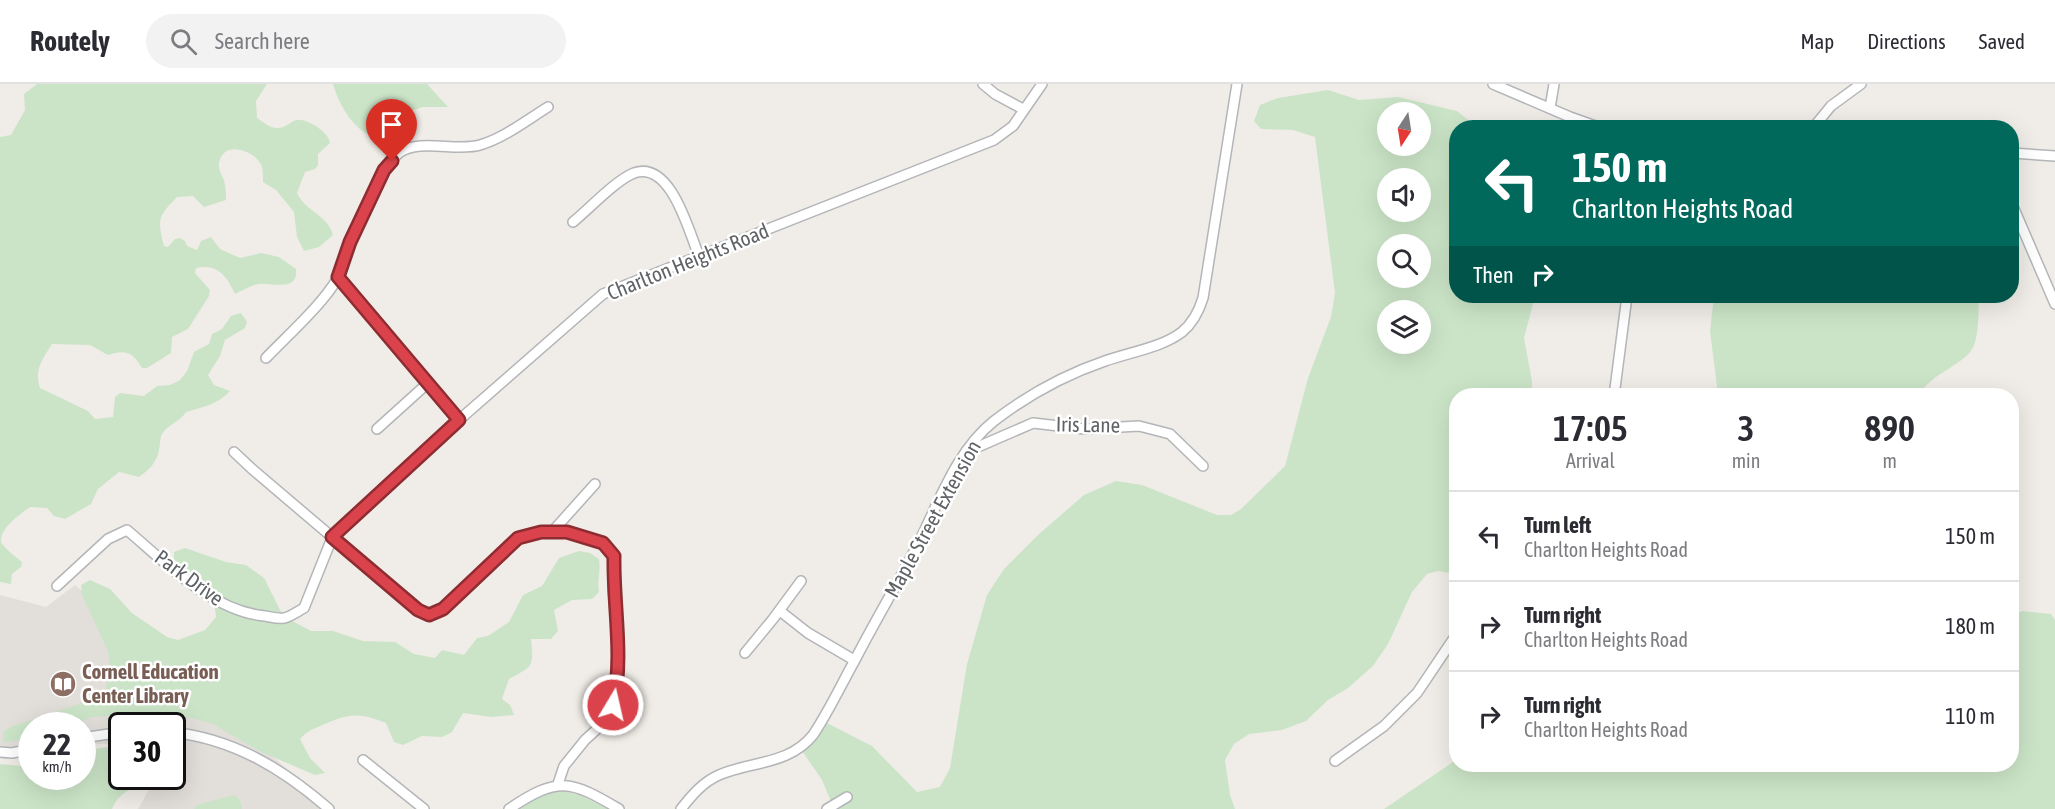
<!DOCTYPE html>
<html lang="en">
<head>
<meta charset="utf-8">
<style>
	:root { --surface:#fff; --page:#f2f2f3; --text:#2b2b33; --muted:#7c7c81; --line:#e1e1e2 }
	body { margin:0; font-family:"Asap Condensed",sans-serif; background:var(--page); color:var(--text); height:100vh; display:flex; flex-direction:column; font-size:22px; white-space:nowrap }
	* { box-sizing:border-box; margin:0 }
	p { font-size:20px; color:var(--muted) }
	.icon { flex:none; width:33px; height:33px; fill:none; stroke:currentColor; stroke-width:2; stroke-linecap:round; stroke-linejoin:round }
	.map { position:relative; flex:1; overflow:hidden }
	.drawer { position:absolute; left:1449px; top:304px; width:570px; height:384px; display:flex; flex-direction:column; background:var(--surface); border-radius:24px; box-shadow:0 6px 24px #0002 }
	.drawer>* { flex:none }
	.guide { position:absolute; left:1449px; top:36px; width:570px; height:183px; border-radius:24px; box-shadow:0 6px 24px #0002; background:#00695c; color:#fff; overflow:hidden }
	.needle { width:39px; rotate:192deg }
	.controls { position:absolute; left:1377px; top:18px; display:grid; gap:12px }
	.controls a { display:grid; place-items:center; width:54px; height:54px; border-radius:50%; background:var(--surface); box-shadow:0 6px 24px #0002; font-size:30px }
	.speed { position:absolute; left:18px; top:628px; display:flex; gap:12px; font-size:30px; font-weight:700; text-align:center }
	.speed>* { display:grid; place-content:center; width:78px; height:78px; border-radius:50%; background:var(--surface); box-shadow:0 6px 24px #0002; line-height:1 }
	.speed small { font-size:15px; font-weight:400 }
	.speed .limit { border:3px solid #111; border-radius:9px; background:#fff; color:#111 }
	.pin { position:absolute; display:grid; place-items:center; width:51px; height:51px; color:#fff; margin:-62px -26px; border-radius:50% 50% 50% 0; rotate:-45deg; box-shadow:0 0 6px #0007 }
	.pin .icon { rotate:45deg }
	.me { position:absolute; width:66px; margin:-33px; rotate:9deg; stroke-linejoin:round; filter:drop-shadow(0 0 4px #0008) }
	.turn { display:flex; align-items:center; gap:21px; height:126px; padding:0 24px; font-size:27px }
	.turn .icon { width:78px; height:78px; stroke-width:2.5 }
	.turn b { display:block; font-size:42px; line-height:51px }
	.then { display:flex; align-items:center; height:57px; padding:0 24px; background:#0003; gap:12px; font-size:22px }
	.eta { display:flex; justify-content:space-evenly; align-items:center; height:102px; text-align:center }
	.eta b { font-size:36px; font-weight:600; line-height:42px }
	ul { padding:0; list-style:none }
	li { display:flex; align-items:center; gap:18px; height:90px; padding:0 24px; border-top:2px solid var(--line) }
	li div { flex:1 }
	li b { display:block; font-size:22px }
	li em { font-style:normal }
	header { display:flex; align-items:center; gap:36px; box-sizing:border-box; height:84px; padding:0 30px; background:var(--surface); border-bottom:2px solid var(--line) }
	header strong { font-size:28px }
	nav { display:flex; gap:33px; margin-inline-start:auto; font-size:21px }
	.search { width:420px; height:54px; background:var(--page); display:flex; align-items:center; gap:15px; box-sizing:border-box; padding:0 21px; border-radius:33px; color:var(--muted); font-size:22px }
	.map>svg:first-child { display:block }
	.education { fill:#e2ded9 }
	.green { fill:#cbe4c7; fill-rule:evenodd }
	.lines { fill:none; stroke-linecap:round; stroke-linejoin:round }
	.minor-casing { stroke:#b3b5b8; stroke-width:12 }
	.minor { stroke:#fff; stroke-width:9 }
	.route-casing { stroke:#8e2c31; stroke-width:15 }
	.route { stroke:#da434c; stroke-width:10 }
	.labels { text-anchor:middle; stroke-width:5; stroke-linejoin:round; paint-order:stroke }
	.street-label { font-size:21px; fill:#5f6366; stroke:#fff }
	.education-label { font-size:21px; font-weight:bold; fill:#785e54; stroke:#fff; text-anchor:start }
</style>
</head>
<body>
<header>
<strong>Routely</strong>
<div class="search"><svg class="icon" aria-label="search" viewBox="0 0 24 24"><circle cx="10" cy="10" r="6"/><path d="M15 15l6 6"/></svg>Search here</div>
<nav><a>Map</a><a>Directions</a><a>Saved</a></nav>
</header>
<div class="map">
<svg width="2055" height="725" viewBox="0 0 2055 725">
	<rect width="100%" height="100%" fill="#f0ede8"/>
	<polygon class="education" points="75,501 333,725 138,725 156,693 172,693 172,642 122,642 121,659 83,661 82,642 32,642 31,670 6,675 0,674 0,511 46,523"/>
	<g class="green">
		<path d="M37,0H267L256,17L257,34C264,38 270,45 279,44C285,44 290,38 296,36C307,34 329,48 330,59L318,70V81L315,85L305,88L297,109C306,128 328,131 333,151L319,163L304,167L297,153L294,128L276,106L263,98C263,93 263,87 262,83C256,66 223,55 219,79C218,88 224,93 225,101C226,106 226,111 226,116L204,123L193,112L177,113C158,133 157,134 164,162L168,163L175,155L180,154L185,157L187,162L197,166L201,157L211,153L220,165L240,174L261,169L279,173L296,185C299,209 269,198 258,200C250,202 242,207 235,210C227,192 217,179 196,184L195,189L210,206L209,212L188,245L172,253L171,269L147,284H142C133,268 125,265 108,271L90,261L52,260C42,276 34,286 40,304L88,327L95,335L113,333L115,313L120,309L144,312L157,302L170,301L180,296L187,287L194,268L209,260L212,250L222,245L231,232L241,229L247,238L245,244L225,256L220,272L208,291L214,301L230,307C217,321 203,323 186,328C180,338 166,341 161,352C160,356 160,362 159,366C157,378 149,386 139,393L119,388L98,405L91,420L65,435L54,432L47,424L30,423C21,430 0,443 1,458C5,465 15,472 22,478L21,483L12,490L11,500L0,498V53L11,51L25,26L24,10Z"/>
		<path d="M333,0H427L448,23H423L413,26L392,19L387,21L378,34L377,44L368,50C351,42 338,18 333,0Z"/>
		<path d="M1328,6L1359,16L1398,13L1457,27L1477,43L1456,44V212H1535L1524,254L1532,297V312H1456V490L1438,487L1427,490L1412,508L1388,560L1373,582L1348,604L1328,616L1306,637L1282,646L1249,650L1234,660L1225,676L1230,711L1235,725H834L822,696L800,664L823,637L872,662L917,708L940,703L950,684L967,580L987,511L1004,485L1039,450L1084,411L1116,397L1142,401L1217,431H1231L1241,425L1285,382L1308,294L1331,233L1335,209L1315,53L1293,46L1261,45L1254,37L1260,21L1278,14ZM1388,28H1420V62H1388ZM1388,94H1420V128H1388ZM1388,160H1420V194H1388ZM1388,226H1420V260H1388Z"/>
		<path d="M1714,212H1978L1979,217C1978,230 1979,248 1974,261C1967,281 1929,289 1919,312H1715L1717,302L1710,247Z"/>
		<path d="M185,464L226,478L246,481L264,494L283,532L311,547H333L363,557L395,558L414,570L435,574L442,566L464,571L477,554L488,552L509,538L523,511L542,502L559,474L579,467L590,469L599,475C601,487 597,496 599,508L592,515L572,516L554,526L558,547L551,555H531C534,583 533,582 509,595L502,615L510,621L514,631L492,633L463,629L452,648L442,653L422,652L403,661L394,658L386,639C360,629 350,629 325,640C315,644 307,647 300,655L310,674L325,689L315,691L259,667L213,640L192,634L141,630L91,633L71,642H32L31,655L3,658L4,647L13,642L76,621L105,607L110,587L108,567L82,511L81,501L90,496L110,505L132,529L167,553L178,556L205,546L216,533L213,509L174,479V468Z"/>
		<polygon points="2022,527 2051,530 2055,536 2055,725 1384,725 1456,676 1456,681 2012,681 2012,532"/>
		<path d="M108,663L121,665L122,693H149L147,699C131,705 119,708 112,725H0V680L23,682L31,676L32,693H82L83,667Z"/>
		<polygon points="560,706 582,712 608,725 518,725 545,709"/>
		<polygon points="234,711 240,716 242,725 194,725 197,721"/>
	</g>
	<g class="lines">
		<defs>
			<g id="minor">
				<polyline points="983,0 995,10 1023,25"/>
				<polyline points="1493,0 1570,33 1601,44"/>
				<polyline points="1550,24 1554,0"/>
				<polyline points="1813,44 1831,22 1861,0"/>
				<polyline points="2012,69 2055,72"/>
				<polyline points="2012,120 2055,220"/>
				<path d="M573,138C589,125 616,96 634,89C671,76 689,148 699,172"/>
				<polyline points="338,193 459,336"/>
				<path d="M266,274C287,252 323,220 337,195C340,189 341,181 344,174C352,152 383,81 399,69C419,54 457,68 480,61C504,54 527,36 548,23"/>
				<polyline points="1614,312 1627,212"/>
				<polyline points="377,345 428,299"/>
				<polyline points="234,368 252,385 418,526 429,531 443,525 518,454 541,448 567,448 603,459 614,472 613,502 619,576 616,608 610,633 585,656 564,682 558,700"/>
				<polyline points="966,368 1033,339 1085,345 1139,342 1170,350 1203,382"/>
				<polyline points="552,448 595,400"/>
				<path d="M57,502L108,455L127,446C166,479 212,527 265,532C271,533 278,535 284,534C290,533 298,527 304,524L332,454L459,336L603,210L994,56L1013,42L1042,0"/>
				<polyline points="780,527 808,549 854,576"/>
				<polyline points="745,569 773,535 801,497"/>
				<path d="M172,648C234,655 283,685 329,725"/>
				<polyline points="82,654 122,648"/>
				<polyline points="0,668 12,669 32,665"/>
				<polyline points="363,676 424,725"/>
				<polyline points="1335,677 1384,642 1417,609 1456,551"/>
				<path d="M509,725C558,692 570,696 619,725"/>
				<path d="M681,725C692,711 703,698 719,691C751,677 789,681 813,651C829,627 841,601 855,576C875,537 898,499 918,460C939,418 957,366 994,337C1029,310 1064,291 1105,277C1130,268 1161,264 1182,248C1193,239 1199,227 1203,214L1237,0"/>
				<polyline points="827,725 847,713"/>
			</g>
		</defs>
		<use href="#minor" class="minor-casing"/>
		<use href="#minor" class="minor"/>
	</g>
	<g class="lines">
		<defs>
			<path id="route" d="M392,77L384,86L350,158L338,193L459,336L332,453L418,526L429,531L443,525L518,454L541,448H567L603,459L614,472C613,522 624,572 613,621"/>
		</defs>
		<use href="#route" class="route-casing"/>
		<use href="#route" class="route"/>
	</g>
	<defs>
		<symbol id="library-disc" viewBox="-11 -11 22 22"><circle r="9.5" fill="#8d6e63" stroke="#fff"/><path d="M-6-4Q-3-5.5-.7-3.5V5Q-3 3-6 4ZM6-4Q3-5.5 .7-3.5V5Q3 3 6 4Z" fill="#fff"/></symbol>
	</defs>
	<g fill-rule="evenodd">
		<use href="#library-disc" x="48" y="585" width="30" height="30"/>
	</g>
	<g class="labels">
		<g class="street-label">
			<text transform="translate(688 178) rotate(-22)" y="7">Charlton Heights Road</text>
			<text transform="translate(1088 341) rotate(1)" y="7">Iris Lane</text>
			<text transform="translate(933 435) rotate(-61)" y="7">Maple Street Extension</text>
			<text transform="translate(189 494) rotate(36)" y="7">Park Drive</text>
		</g>
		<g class="education-label">
			<text x="82" y="595">Cornell Education<tspan x="82" dy="24">Center Library</tspan></text>
		</g>
	</g>
</svg>
<div class="controls">
<a><svg class="needle" viewBox="-14 -14 28 28"><path d="M0-13l5 13h-10z" fill="#e53935"/><path d="M0 13l5-13h-10z" fill="#7c7c81"/></svg></a>
<a><svg class="icon" aria-label="sound" viewBox="0 0 24 24"><path d="M4 9h4l5-4v14l-5-4H4zM17 9q2 3 0 6"/></svg></a>
<a><svg class="icon" aria-label="search" viewBox="0 0 24 24"><circle cx="10" cy="10" r="6"/><path d="M15 15l6 6"/></svg></a>
<a><svg class="icon" aria-label="layers" viewBox="0 0 24 24"><path d="M12 4l9 5-9 5-9-5zM3 14l9 5 9-5"/></svg></a>
</div>
<div class="speed"><div>22<small>km/h</small></div><div class="limit">30</div></div>
<div class="pin" style="left:392px;top:77px;background:#d93025"><svg class="icon" aria-label="arrive" viewBox="0 0 24 24"><path d="M6 21V4h12l-3 4 3 4H6"/></svg></div>
<svg class="me" style="left:613px;top:621px" viewBox="-20 -20 40 40"><circle r="17" fill="#da434c" stroke="#fff" stroke-width="3"/><path d="M0-11L8 9 0 5-8 9z" fill="#fff"/></svg>
<div class="guide">
<div class="turn"><svg class="icon" aria-label="left" viewBox="0 0 24 24"><path d="M17 20v-9H6M10 6l-5 5 5 5"/></svg><div><b>150 m</b>Charlton Heights Road</div></div>
<div class="then">Then<svg class="icon" aria-label="right" viewBox="0 0 24 24"><path d="M7 20v-9h11M14 6l5 5-5 5"/></svg></div>
</div>
<section class="drawer">
<div class="eta">
<div><b>17:05</b><p>Arrival</p></div>
<div><b>3</b><p>min</p></div>
<div><b>890</b><p>m</p></div>
</div>
<ul>
<li><svg class="icon" aria-label="left" viewBox="0 0 24 24"><path d="M17 20v-9H6M10 6l-5 5 5 5"/></svg><div><b>Turn left</b><p>Charlton Heights Road</p></div><em>150 m</em></li>
<li><svg class="icon" aria-label="right" viewBox="0 0 24 24"><path d="M7 20v-9h11M14 6l5 5-5 5"/></svg><div><b>Turn right</b><p>Charlton Heights Road</p></div><em>180 m</em></li>
<li><svg class="icon" aria-label="right" viewBox="0 0 24 24"><path d="M7 20v-9h11M14 6l5 5-5 5"/></svg><div><b>Turn right</b><p>Charlton Heights Road</p></div><em>110 m</em></li>
</ul>
</section>
</div>
</body>
</html>
